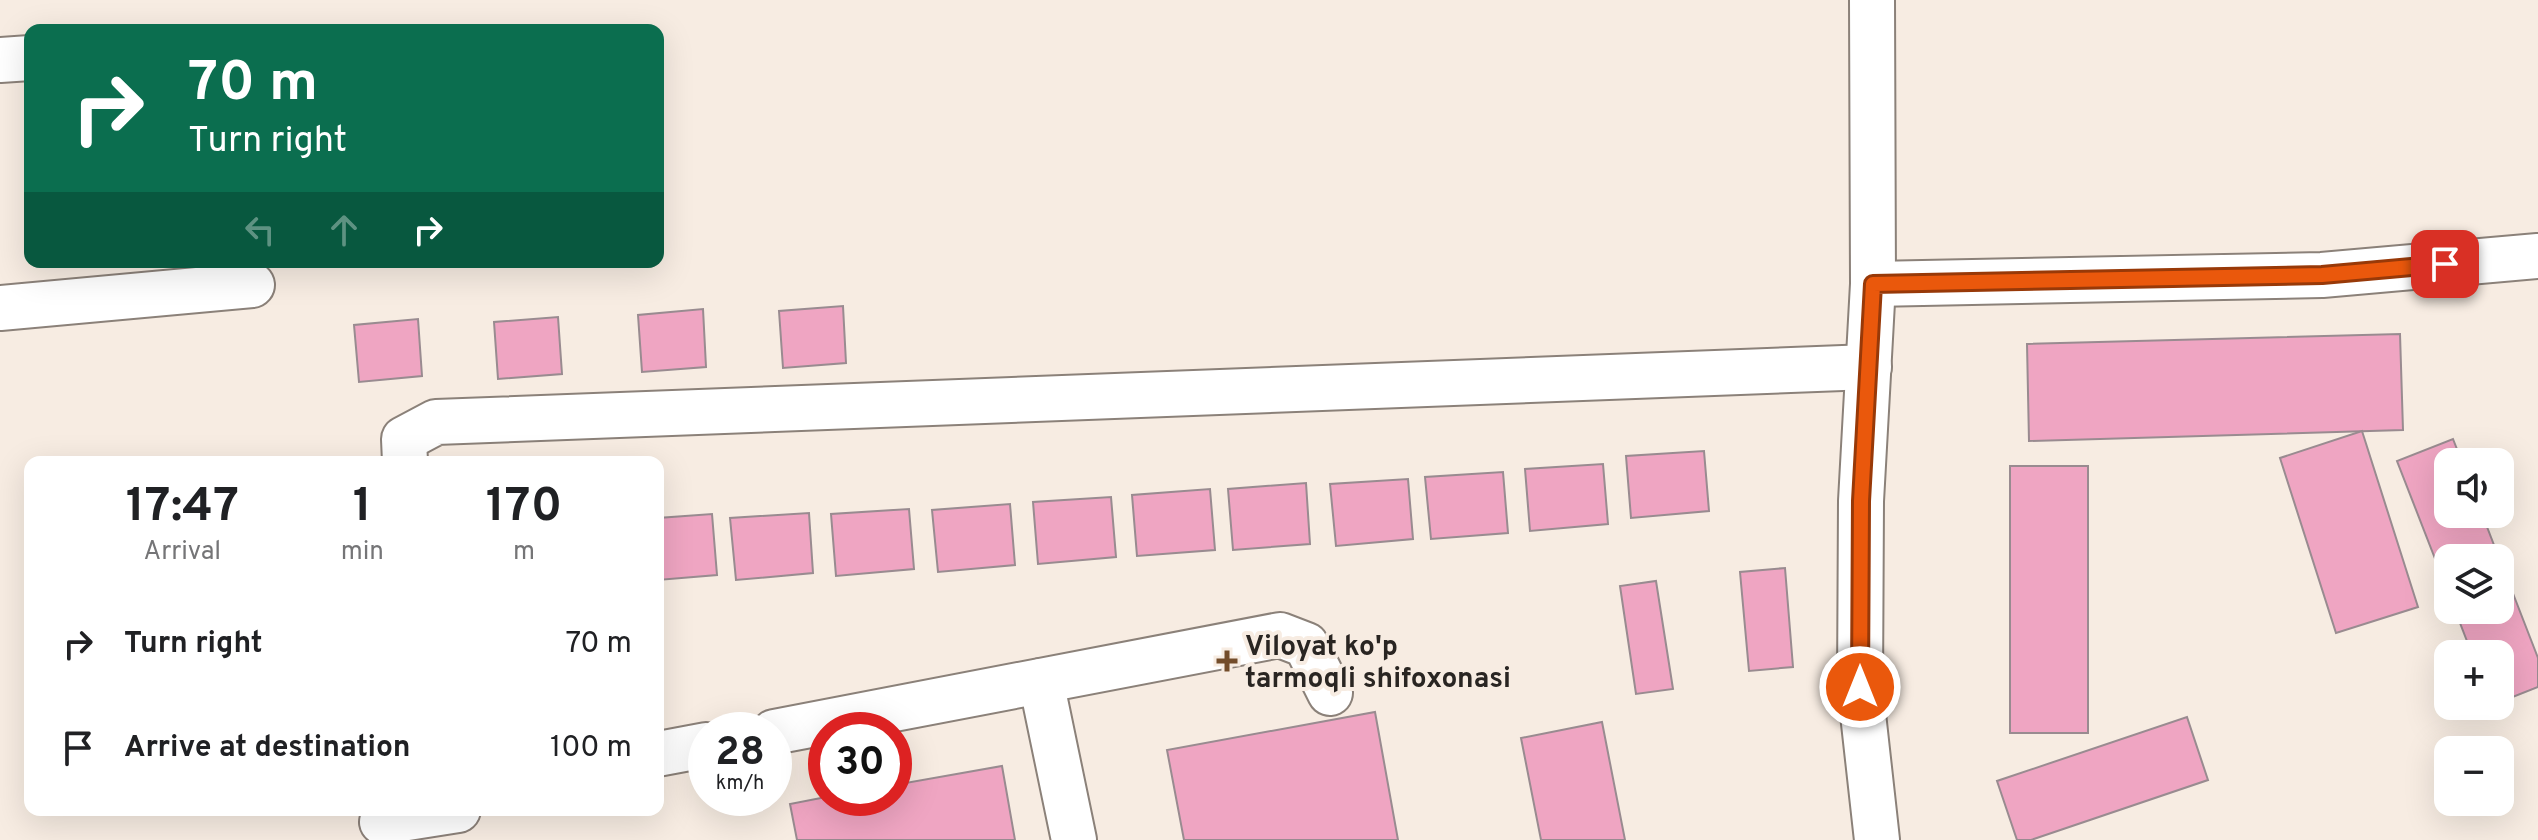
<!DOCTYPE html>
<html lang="en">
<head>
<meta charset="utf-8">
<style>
	:root { --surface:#fff; --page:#f6f6f6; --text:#202124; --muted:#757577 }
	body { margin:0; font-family:Overpass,sans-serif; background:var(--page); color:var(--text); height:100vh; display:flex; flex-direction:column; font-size:30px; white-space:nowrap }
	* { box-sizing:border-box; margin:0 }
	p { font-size:26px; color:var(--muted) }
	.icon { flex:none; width:44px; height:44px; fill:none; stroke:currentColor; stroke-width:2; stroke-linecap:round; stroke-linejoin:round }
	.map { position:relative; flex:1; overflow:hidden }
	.sheet { position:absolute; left:24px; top:456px; width:640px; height:360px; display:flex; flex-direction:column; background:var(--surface); border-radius:16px; box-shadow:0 8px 32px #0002 }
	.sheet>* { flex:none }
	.hud { position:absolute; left:24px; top:24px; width:640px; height:244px; border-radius:16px; box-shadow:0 8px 32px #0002; background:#0b6e4f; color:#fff; overflow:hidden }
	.buttons { position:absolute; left:2434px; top:448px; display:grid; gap:16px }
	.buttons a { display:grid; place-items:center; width:80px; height:80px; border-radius:16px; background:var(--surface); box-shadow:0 8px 32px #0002; font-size:40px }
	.speed { position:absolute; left:688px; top:712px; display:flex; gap:16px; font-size:40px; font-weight:700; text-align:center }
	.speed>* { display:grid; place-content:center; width:104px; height:104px; border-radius:50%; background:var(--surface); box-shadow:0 8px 32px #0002; line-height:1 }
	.speed small { font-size:20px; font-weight:400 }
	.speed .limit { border:12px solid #d22; background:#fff; color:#111 }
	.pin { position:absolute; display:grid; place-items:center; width:68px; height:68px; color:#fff; margin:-34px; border-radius:16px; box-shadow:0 4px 12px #0006 }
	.me { position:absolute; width:88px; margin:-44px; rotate:0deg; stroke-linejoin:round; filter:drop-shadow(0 0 6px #0008) }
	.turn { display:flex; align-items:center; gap:28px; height:168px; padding:0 32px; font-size:36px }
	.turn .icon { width:104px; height:104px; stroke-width:2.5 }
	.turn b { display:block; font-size:56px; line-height:68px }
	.lanes { display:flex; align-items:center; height:76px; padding:0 32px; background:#0003; justify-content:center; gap:40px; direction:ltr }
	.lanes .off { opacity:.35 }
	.eta { display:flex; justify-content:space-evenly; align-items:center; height:136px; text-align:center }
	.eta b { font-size:48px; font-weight:700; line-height:56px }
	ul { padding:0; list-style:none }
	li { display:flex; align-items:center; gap:24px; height:104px; padding:0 32px }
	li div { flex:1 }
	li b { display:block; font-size:30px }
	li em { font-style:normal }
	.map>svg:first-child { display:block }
	.building { fill:#efa5c2; stroke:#998b90; stroke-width:2 }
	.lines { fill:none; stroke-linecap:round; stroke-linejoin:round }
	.minor-casing { stroke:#8b8179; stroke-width:48 }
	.minor { stroke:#fff; stroke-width:44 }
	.route-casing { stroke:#983908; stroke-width:20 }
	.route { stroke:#ea580c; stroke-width:14 }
	.poi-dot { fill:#734c2a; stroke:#f7ece2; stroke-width:3 }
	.labels { text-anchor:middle; stroke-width:8; stroke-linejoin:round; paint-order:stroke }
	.poi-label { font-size:28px; font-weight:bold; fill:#292522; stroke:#f7ece2; text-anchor:start }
</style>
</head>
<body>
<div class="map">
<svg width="2538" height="840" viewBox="0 0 2538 840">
	<rect width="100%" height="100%" fill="#f7ece2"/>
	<g class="building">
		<polygon points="843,306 846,363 783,368 779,311"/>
		<polygon points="703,309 706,367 642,372 638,315"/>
		<polygon points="558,317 562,374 498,379 494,322"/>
		<polygon points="418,319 422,376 359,382 354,325"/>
		<polygon points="2400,334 2403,430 2029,441 2027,344"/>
		<polygon points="2362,431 2418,607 2336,633 2280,458"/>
		<polygon points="2453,439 2462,462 2448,462 2448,514 2482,514 2499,558 2448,558 2448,592 2397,461"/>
		<polygon points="1704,451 1709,511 1631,518 1626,456"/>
		<polygon points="1603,464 1608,524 1530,531 1525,469"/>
		<rect x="2010" y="466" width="78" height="267"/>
		<polygon points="1503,472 1508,533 1431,539 1425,477"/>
		<polygon points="1408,479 1413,539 1336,546 1330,484"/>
		<polygon points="1306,483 1310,544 1233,550 1228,489"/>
		<polygon points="1210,489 1215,550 1137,556 1132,495"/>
		<polygon points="1111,497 1116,557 1038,564 1033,502"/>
		<polygon points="1010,504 1015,565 938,572 932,510"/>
		<polygon points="909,509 914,569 836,576 831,514"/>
		<polygon points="809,513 813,573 736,580 730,518"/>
		<polygon points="712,514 717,575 658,580 658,518"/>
		<polygon points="2500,560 2538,658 2538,687 2500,702 2500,654 2472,654 2455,610 2500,610"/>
		<polygon points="1785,568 1793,667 1749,671 1740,572"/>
		<polygon points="1656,581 1673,689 1636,694 1620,586"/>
		<polygon points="1375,712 1398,840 1184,840 1167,750"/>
		<polygon points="2187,717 2208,780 2031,840 2017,840 1997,781"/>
		<polygon points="1602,722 1625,840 1541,840 1521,738"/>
		<polygon points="1002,766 1015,840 797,840 790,804 826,797 894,798 894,785"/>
	</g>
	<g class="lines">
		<defs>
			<g id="minor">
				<polyline points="1872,0 1873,284 1861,501 1860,687 1877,840"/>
				<polyline points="0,60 30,58"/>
				<polyline points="1873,284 2322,275 2538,256"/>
				<polyline points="0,308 252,285"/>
				<polyline points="405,462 404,439 436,422 1869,367"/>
				<polyline points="1041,681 1074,840"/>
				<polyline points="774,732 1280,635 1306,645 1330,693"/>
				<polyline points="658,754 706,745"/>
				<polyline points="382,822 458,810"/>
			</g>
		</defs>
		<use href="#minor" class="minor-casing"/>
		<use href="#minor" class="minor"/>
	</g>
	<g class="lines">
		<defs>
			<polyline id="route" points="1860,687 1861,501 1873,284 2322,275 2445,264"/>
		</defs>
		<use href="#route" class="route-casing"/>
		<use href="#route" class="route"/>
	</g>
	<path class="poi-dot" d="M1223 649h8v8h8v8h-8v8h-8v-8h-8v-8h8z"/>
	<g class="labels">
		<g class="poi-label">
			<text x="1245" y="655">Viloyat ko'p<tspan x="1245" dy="32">tarmoqli shifoxonasi</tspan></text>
		</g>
	</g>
</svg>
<div class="buttons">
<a><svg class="icon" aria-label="sound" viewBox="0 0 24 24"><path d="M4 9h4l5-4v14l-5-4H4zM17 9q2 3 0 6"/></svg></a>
<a><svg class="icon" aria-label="layers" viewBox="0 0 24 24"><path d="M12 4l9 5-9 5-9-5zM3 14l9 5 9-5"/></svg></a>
<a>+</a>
<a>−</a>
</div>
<div class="speed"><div>28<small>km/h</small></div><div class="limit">30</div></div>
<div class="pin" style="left:2445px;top:264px;background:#d93025"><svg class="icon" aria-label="arrive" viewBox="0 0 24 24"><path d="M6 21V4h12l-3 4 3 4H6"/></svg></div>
<svg class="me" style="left:1860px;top:687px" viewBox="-20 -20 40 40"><circle r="17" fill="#ea580c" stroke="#fff" stroke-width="3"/><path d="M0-11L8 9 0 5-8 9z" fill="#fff"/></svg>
<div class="hud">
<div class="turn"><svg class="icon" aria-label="right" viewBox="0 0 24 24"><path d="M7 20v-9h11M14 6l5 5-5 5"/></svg><div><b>70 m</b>Turn right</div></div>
<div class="lanes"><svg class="icon off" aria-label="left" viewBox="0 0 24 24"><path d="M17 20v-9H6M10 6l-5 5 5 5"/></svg><svg class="icon off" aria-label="ahead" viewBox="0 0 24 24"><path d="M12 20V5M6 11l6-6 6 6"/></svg><svg class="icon" aria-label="right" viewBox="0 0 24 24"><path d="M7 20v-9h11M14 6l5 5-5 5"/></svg></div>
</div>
<section class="sheet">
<div class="eta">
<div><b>17:47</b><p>Arrival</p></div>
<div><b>1</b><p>min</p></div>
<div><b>170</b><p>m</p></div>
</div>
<ul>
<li><svg class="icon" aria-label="right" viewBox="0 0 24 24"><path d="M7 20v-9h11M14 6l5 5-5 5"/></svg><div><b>Turn right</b></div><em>70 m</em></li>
<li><svg class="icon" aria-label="arrive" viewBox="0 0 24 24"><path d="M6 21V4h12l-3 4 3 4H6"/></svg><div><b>Arrive at destination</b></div><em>100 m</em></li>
</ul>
</section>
</div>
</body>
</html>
